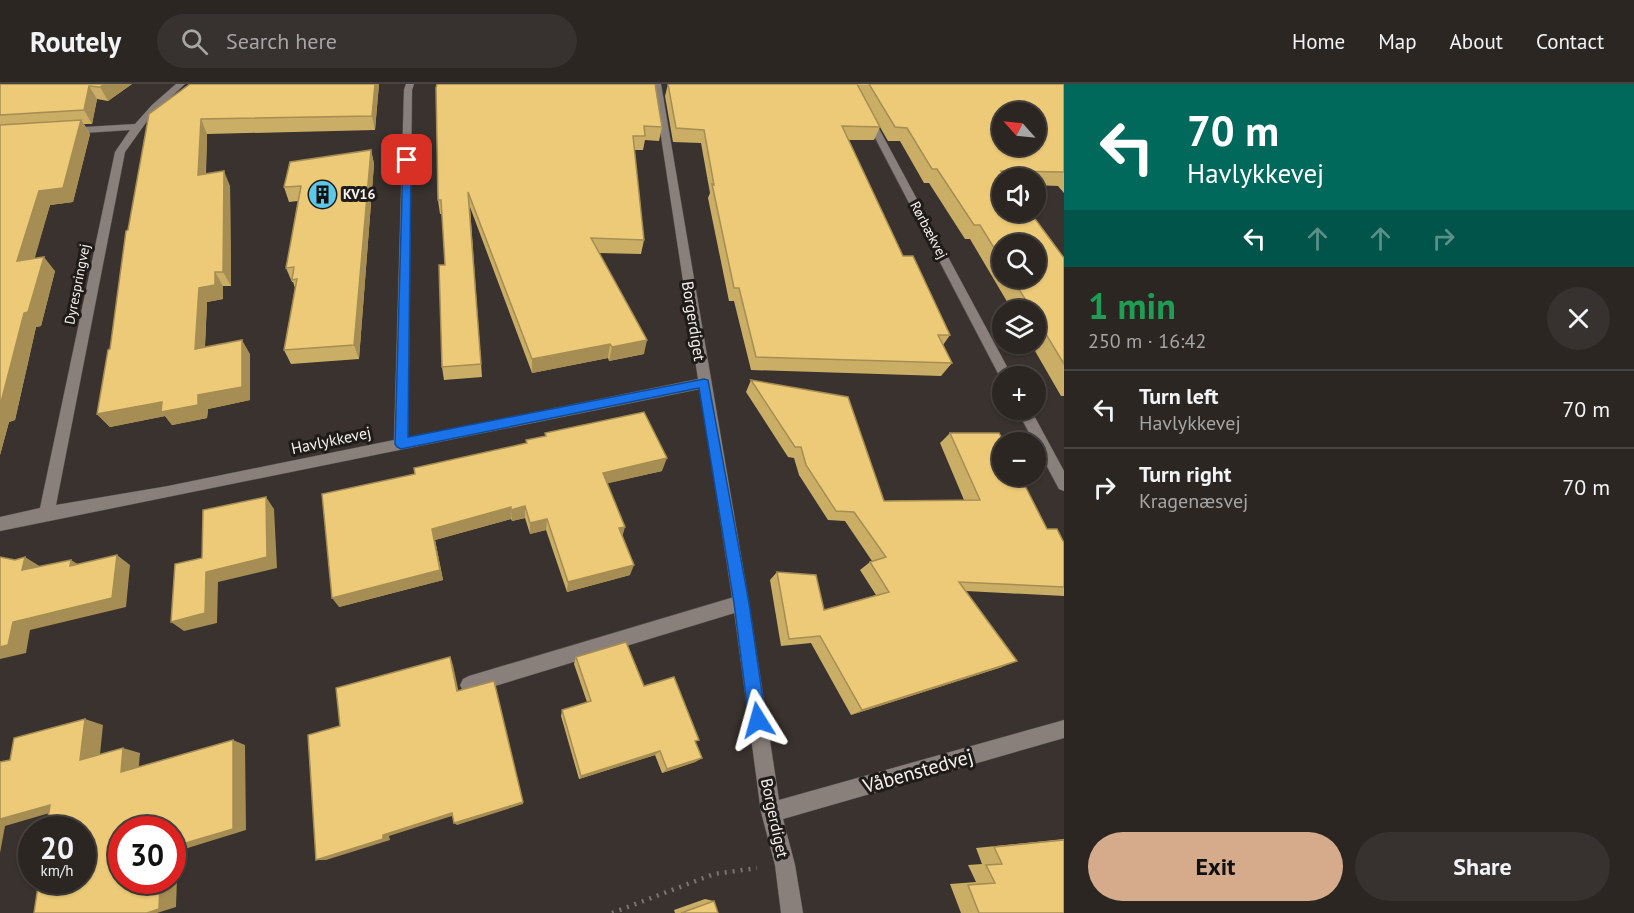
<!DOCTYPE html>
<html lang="en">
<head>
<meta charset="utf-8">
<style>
	:root { --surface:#2b2622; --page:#37322f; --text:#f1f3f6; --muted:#a6a5a5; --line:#474340; --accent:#d6ab8b }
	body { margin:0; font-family:"PT Sans",sans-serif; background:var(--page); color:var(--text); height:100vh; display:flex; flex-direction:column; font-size:22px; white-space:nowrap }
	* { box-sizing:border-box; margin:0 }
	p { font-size:20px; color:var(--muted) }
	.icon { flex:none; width:33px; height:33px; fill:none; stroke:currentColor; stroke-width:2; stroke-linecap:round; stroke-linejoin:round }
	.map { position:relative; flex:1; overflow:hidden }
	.side { display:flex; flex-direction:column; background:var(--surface); width:570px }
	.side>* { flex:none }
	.top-card { background:#00695c; color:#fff; overflow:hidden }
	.needle { width:39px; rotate:297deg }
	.controls { position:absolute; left:992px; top:18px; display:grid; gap:12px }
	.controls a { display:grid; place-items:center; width:54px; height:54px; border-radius:50%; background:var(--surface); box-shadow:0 2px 4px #0004,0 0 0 2px var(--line); font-size:30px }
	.speed { position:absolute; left:18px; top:732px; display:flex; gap:12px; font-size:30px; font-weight:700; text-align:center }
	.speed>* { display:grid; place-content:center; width:78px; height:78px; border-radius:50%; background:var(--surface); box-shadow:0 2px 4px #0004,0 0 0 2px var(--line); line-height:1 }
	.speed small { font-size:15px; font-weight:400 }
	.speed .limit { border:9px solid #d22; background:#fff; color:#111 }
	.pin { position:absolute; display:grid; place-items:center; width:51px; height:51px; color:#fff; margin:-26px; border-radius:12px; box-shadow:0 3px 9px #0006 }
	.me { position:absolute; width:66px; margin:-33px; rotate:352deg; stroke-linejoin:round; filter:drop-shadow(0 0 4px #0008) }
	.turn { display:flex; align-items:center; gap:21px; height:126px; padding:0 24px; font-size:27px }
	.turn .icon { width:78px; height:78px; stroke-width:2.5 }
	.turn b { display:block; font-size:42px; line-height:51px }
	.lanes { display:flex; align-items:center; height:57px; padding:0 24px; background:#0003; justify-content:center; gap:30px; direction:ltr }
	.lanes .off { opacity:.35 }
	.round { display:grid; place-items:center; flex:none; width:63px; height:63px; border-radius:32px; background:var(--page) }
	.summary { display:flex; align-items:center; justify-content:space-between; height:102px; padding:0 24px }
	h1 { font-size:36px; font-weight:700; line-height:45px; color:#1e9e55 }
	.action { display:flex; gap:12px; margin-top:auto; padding:12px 24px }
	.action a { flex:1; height:69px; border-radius:36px; background:var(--accent); color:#111; font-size:24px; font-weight:700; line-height:69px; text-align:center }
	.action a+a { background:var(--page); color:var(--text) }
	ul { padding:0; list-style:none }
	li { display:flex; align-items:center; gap:18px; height:78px; padding:0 24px; border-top:2px solid var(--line) }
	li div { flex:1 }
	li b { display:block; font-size:22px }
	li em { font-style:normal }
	header { display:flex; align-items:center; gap:36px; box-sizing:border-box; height:84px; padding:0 30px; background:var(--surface); border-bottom:2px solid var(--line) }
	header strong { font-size:28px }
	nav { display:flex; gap:33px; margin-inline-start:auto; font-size:21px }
	.search { width:420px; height:54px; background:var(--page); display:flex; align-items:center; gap:15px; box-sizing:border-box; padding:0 21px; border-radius:33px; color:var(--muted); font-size:22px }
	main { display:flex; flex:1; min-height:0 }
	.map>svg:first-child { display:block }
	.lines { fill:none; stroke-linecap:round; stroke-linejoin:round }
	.lane-casing { stroke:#544e4a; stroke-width:1 }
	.street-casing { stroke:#544e4a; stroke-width:1 }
	.path { stroke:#7a7470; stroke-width:4.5; stroke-dasharray:2 6; stroke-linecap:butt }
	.lane { fill:#89807b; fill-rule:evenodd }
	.street { fill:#89807b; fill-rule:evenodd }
	.wall { fill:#cbae66; fill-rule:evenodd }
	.shaded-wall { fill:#a58d53 }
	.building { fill:#ecca77; stroke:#a58d53; stroke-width:1.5; fill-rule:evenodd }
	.route { fill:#1a73e8; stroke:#114b97; stroke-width:1.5 }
	.labels { text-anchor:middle; stroke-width:6; stroke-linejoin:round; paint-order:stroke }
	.far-poi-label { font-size:14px; font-weight:bold; fill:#f6f1ee; stroke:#1e1b19; text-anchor:start }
	.far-street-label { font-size:14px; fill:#f6f1ee; stroke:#1e1b19 }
	.street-label { font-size:16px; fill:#f6f1ee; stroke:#1e1b19 }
	.near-street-label { font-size:20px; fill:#f6f1ee; stroke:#1e1b19 }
</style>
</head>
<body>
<header>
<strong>Routely</strong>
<div class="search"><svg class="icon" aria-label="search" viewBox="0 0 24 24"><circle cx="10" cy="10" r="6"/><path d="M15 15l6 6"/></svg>Search here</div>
<nav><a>Home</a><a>Map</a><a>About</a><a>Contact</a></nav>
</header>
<main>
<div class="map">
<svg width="1064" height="829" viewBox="0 0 1064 829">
	<rect width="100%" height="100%" fill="#39322e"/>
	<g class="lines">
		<defs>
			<polygon id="lane" points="741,511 747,513 749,519 747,525 741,527 469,610 463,607 460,601 463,595 469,592"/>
			<g id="street">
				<polygon points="176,0 185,0 150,33 125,68 56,421 168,402 394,356 404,6 406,0 414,0 412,6 408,354 698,295 653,0 661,0 749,519 779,716 1064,636 1064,654 783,735 795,781 803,829 781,829 775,781 761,728 733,519 700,305 0,447 0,433 40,424 115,68 130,46 68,50 63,47 68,44 135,40 152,21"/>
				<polygon points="847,0 855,0 1012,292 1002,292 1001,295"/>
				<polygon points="1017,326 1031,326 1064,387 1064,407 1059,405"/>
			</g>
		</defs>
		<use href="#lane" class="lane-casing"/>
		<use href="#street" class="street-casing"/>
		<polyline class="path" points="612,829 714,790 757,784"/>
		<use href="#lane" class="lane"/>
		<use href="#street" class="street"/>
	</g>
	<g class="wall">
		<polygon points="0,0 132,0 108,17 97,15 92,40 84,40 90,50 73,118 50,121 34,174 55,187 41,242 36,243 15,336 9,338 0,371"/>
		<polygon points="379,0 375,46 207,50 206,90 230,102 231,202 223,202 223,215 207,218 205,263 250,270 250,316 208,325 207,334 172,341 165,332 110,343 97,330 110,265 149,30"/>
		<path d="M668,0H1064V109L1058,102L1035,101V94H1002L1064,174V312H1061L1031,260H1035V226H1012L970,155H965L929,99H924L900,57H888L880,43L874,56H848L903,172L950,251L943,261L952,279L941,292L751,286L734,217H729L708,114L710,109L701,59L673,58L665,12ZM1002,160L1035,194H1002Z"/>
		<polygon points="436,4 662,43 659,57 645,56 643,66 634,66 644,156 641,170 599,169 644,270 609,277 608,274 532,289 470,123 482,293 444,296 442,283 445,181 442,130 440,130 438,116"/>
		<polygon points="371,66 374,80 359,275 291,280 284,266 295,204 293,198 292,198 286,184 298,117 289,118 284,103"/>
		<polygon points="751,296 884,417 964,416 940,359 950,349 1047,445 1064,459 1064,512 966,507 1002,583 851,631 811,559 781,562 770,496 777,488 824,526 876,511 860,486 870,478 872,477 845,437 828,436 799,391 794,374 788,373 746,308"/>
		<polygon points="545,349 662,387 607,399 623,453 630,491 567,508 546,446 530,450 525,434 512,437 511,435 435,456 443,496 339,523 415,390 526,359 526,356 545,352"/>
		<polygon points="576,573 644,602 695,658 702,674 695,678 662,689 655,671 579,695 561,632 562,626 587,618 574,580"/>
		<polygon points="1064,755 1064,829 961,829 950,800 976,798 968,781 982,780 976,764"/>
		<polygon points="705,815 714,817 718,829 675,829 674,826"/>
	</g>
	<g class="shaded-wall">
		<polygon points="105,0 132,0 108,17 100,3"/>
		<polygon points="375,0 379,0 375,46 372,32"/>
		<polygon points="89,2 97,15 92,40 84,26"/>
		<polygon points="201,35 207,50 205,106 198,91"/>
		<polygon points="81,36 90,50 73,118 50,121 30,191 17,177 39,107"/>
		<polygon points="371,66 374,80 359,275 354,261"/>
		<polygon points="224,87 230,102 231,202 223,188"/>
		<polygon points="44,173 55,187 41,242 36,243 15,336 9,338 0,371 0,322 24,229"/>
		<polygon points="215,188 223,202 223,215 207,218 204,279 195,265 199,204"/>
		<polygon points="242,256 250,270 250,316 208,325 207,334 172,341 165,332 110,343 97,330 198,311"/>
		<polygon points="647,256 644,270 609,277 612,263"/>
		<polygon points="610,260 608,274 532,289 532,275"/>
		<polygon points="667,374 662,387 601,401 603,389"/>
		<polygon points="266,413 274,425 277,484 218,498 217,539 184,547 171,538 206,488"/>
		<polygon points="525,422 525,434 512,437 511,426"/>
		<polygon points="511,423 511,435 435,456 443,496 339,523 332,514 432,445"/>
		<polygon points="547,435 546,446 530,450 530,439"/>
		<polygon points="625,443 622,454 619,444"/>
		<polygon points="117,471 130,481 126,523 30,546 26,569 0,575 0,563 13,538"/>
		<polygon points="25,473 41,483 22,486"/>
		<polygon points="71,476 86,485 70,482"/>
		<polygon points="634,481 630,491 567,508 568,498"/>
		<polygon points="450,573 453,581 460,614 457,607"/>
		<polygon points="1017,577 1002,583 851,631 862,626"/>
		<polygon points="85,635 103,641 99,680 80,676"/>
		<polygon points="233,656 245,661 246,746 178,767 176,823 157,829 147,829 160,796 172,796 172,763"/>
		<polygon points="123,664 140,669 138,692 121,688"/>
		<polygon points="660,667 655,671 579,695 581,692"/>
		<polygon points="702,674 695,678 662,689 667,685"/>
		<polygon points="523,718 523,720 457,741 454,739"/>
		<polygon points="50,721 70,723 5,742 0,769 0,735"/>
		<polygon points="452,729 455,731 389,752 390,756 326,776 316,776 383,751"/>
	</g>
	<g class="building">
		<polygon points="0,0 105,0 100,3 89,2 84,26 0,31"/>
		<polygon points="190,0 375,0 372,32 201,35 198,91 224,87 223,188 215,188 215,201 199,204 195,265 242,256 242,303 198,311 198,321 161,328 162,318 97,330 108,266 110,265 126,147 128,146 149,30"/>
		<polygon points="437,0 655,0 662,43 644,42 645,52 633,52 644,156 591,154 647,256 612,263 610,260 532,275 468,108 481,280 442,283 439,181 445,181 441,116 438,116 436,4"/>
		<polygon points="668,0 857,0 880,43 842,42 903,172 913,172 950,251 938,251 952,279 756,273 739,204 734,204 712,100 714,101 704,46 676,44"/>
		<path d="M869,0H1064V88L1001,87L1007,94H1002V128H1030L1064,174V280L1035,232V226H1032L1012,194H1035V160H1002V177L980,141H974L937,85H932L907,44L895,43ZM1002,28H1035V62H1002Z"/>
		<polygon points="81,36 63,104 39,107 17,177 44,173 28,228 24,229 0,322 0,41"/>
		<polygon points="371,66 354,261 284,266 297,195 292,196 294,183 286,184 301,102 284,103 290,78"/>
		<polygon points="751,296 848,313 884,417 980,416 950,349 999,349 1004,358 1002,358 1002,392 1020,392 1047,445 1057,445 1064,459 1064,503 959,498 1017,577 862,626 820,552 789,555 777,488 816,491 824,526 889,508 870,478 886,473 854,428 836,427 806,381 801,363 795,363"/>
		<polygon points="644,328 667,374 603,389 625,443 619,444 634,481 568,498 547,435 530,439 525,422 511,426 511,423 432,445 440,486 332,514 322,410 415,390 414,384 527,359 526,356 546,352 545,349"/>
		<polygon points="266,413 267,473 206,488 205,529 171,538 175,480 202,474 203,426"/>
		<polygon points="117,471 112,514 13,538 8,561 0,563 0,473 15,476 25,473 22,486 71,476 70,482"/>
		<polygon points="626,558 644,602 674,593 699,656 695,657 702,674 667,685 660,667 581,692 562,626 591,617 576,573"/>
		<polygon points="450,573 457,607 494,597 523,718 454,739 452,729 383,751 383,755 316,776 308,651 340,642 336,604"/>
		<polygon points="85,635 80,676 123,664 121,688 233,656 233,745 172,763 172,746 122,746 122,796 160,796 159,825 147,829 34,829 39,796 82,796 82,746 46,746 50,721 0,735 0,678 10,676 14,654"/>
		<polygon points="1064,756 1064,829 979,829 968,801 995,799 986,781 1002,780 994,763"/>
		<polygon points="714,817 718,829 681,829"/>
	</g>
	<polygon class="route" points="407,73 411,76 408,353 704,295 708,296 749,519 766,636 764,642 758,644 752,642 749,636 734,519 699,304 401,365 397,363 395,360 403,76"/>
	<defs>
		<symbol id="building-disc" viewBox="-11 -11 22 22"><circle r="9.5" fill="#5cc7e7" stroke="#1e1b19"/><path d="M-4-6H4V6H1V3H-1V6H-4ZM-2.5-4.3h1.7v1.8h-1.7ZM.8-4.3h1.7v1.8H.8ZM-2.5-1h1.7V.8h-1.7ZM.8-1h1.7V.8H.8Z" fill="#111"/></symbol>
	</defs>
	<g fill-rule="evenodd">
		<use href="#building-disc" x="306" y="94" width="33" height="33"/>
	</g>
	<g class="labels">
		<g class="far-poi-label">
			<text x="343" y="115">KV16</text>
		</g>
		<g class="far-street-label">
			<text transform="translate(929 146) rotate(62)" y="5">Rørbækvej</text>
			<text transform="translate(77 200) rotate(-79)" y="5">Dyrespringvej</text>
		</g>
		<g class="street-label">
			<text transform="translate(694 237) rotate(81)" y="6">Borgerdiget</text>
			<text transform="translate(331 356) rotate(-12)" y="6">Havlykkevej</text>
			<text transform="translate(775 734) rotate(78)" y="6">Borgerdiget</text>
		</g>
		<g class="near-street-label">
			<text transform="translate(918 687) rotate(-16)" y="7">Våbenstedvej</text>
		</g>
	</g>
</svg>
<div class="controls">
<a><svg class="needle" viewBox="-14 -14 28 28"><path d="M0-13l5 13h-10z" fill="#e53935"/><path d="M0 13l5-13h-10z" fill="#a6a5a5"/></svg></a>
<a><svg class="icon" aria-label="sound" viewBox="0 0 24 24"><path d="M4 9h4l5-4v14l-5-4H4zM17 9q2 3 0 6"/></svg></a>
<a><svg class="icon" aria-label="search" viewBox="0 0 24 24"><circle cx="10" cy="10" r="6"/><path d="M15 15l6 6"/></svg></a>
<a><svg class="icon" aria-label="layers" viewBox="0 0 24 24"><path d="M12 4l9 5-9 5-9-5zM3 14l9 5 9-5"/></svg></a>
<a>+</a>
<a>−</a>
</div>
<div class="speed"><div>20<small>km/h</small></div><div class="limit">30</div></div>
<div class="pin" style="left:407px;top:76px;background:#d93025"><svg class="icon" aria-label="arrive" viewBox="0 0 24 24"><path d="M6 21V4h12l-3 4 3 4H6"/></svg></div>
<svg class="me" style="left:758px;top:636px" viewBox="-20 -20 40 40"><path d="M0-17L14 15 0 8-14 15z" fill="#1a73e8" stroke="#fff" stroke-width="4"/></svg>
</div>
<section class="side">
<div class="top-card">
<div class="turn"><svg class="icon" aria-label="left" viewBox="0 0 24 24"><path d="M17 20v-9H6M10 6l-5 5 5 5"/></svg><div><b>70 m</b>Havlykkevej</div></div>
<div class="lanes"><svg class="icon" aria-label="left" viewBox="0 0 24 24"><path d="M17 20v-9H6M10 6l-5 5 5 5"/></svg><svg class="icon off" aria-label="ahead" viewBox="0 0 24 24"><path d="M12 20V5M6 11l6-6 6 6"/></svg><svg class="icon off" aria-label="ahead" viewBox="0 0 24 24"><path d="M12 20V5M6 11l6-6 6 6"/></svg><svg class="icon off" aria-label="right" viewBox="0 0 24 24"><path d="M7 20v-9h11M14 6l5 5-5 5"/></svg></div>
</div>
<div class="summary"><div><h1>1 min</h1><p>250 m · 16:42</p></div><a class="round"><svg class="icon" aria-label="close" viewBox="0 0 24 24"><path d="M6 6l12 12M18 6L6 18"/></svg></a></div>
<ul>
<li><svg class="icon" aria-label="left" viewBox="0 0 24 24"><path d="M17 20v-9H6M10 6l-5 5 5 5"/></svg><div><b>Turn left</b><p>Havlykkevej</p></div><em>70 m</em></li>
<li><svg class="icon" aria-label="right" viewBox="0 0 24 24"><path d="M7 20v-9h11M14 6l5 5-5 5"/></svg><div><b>Turn right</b><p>Kragenæsvej</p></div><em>70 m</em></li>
</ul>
<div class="action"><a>Exit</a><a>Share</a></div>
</section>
</main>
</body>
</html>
